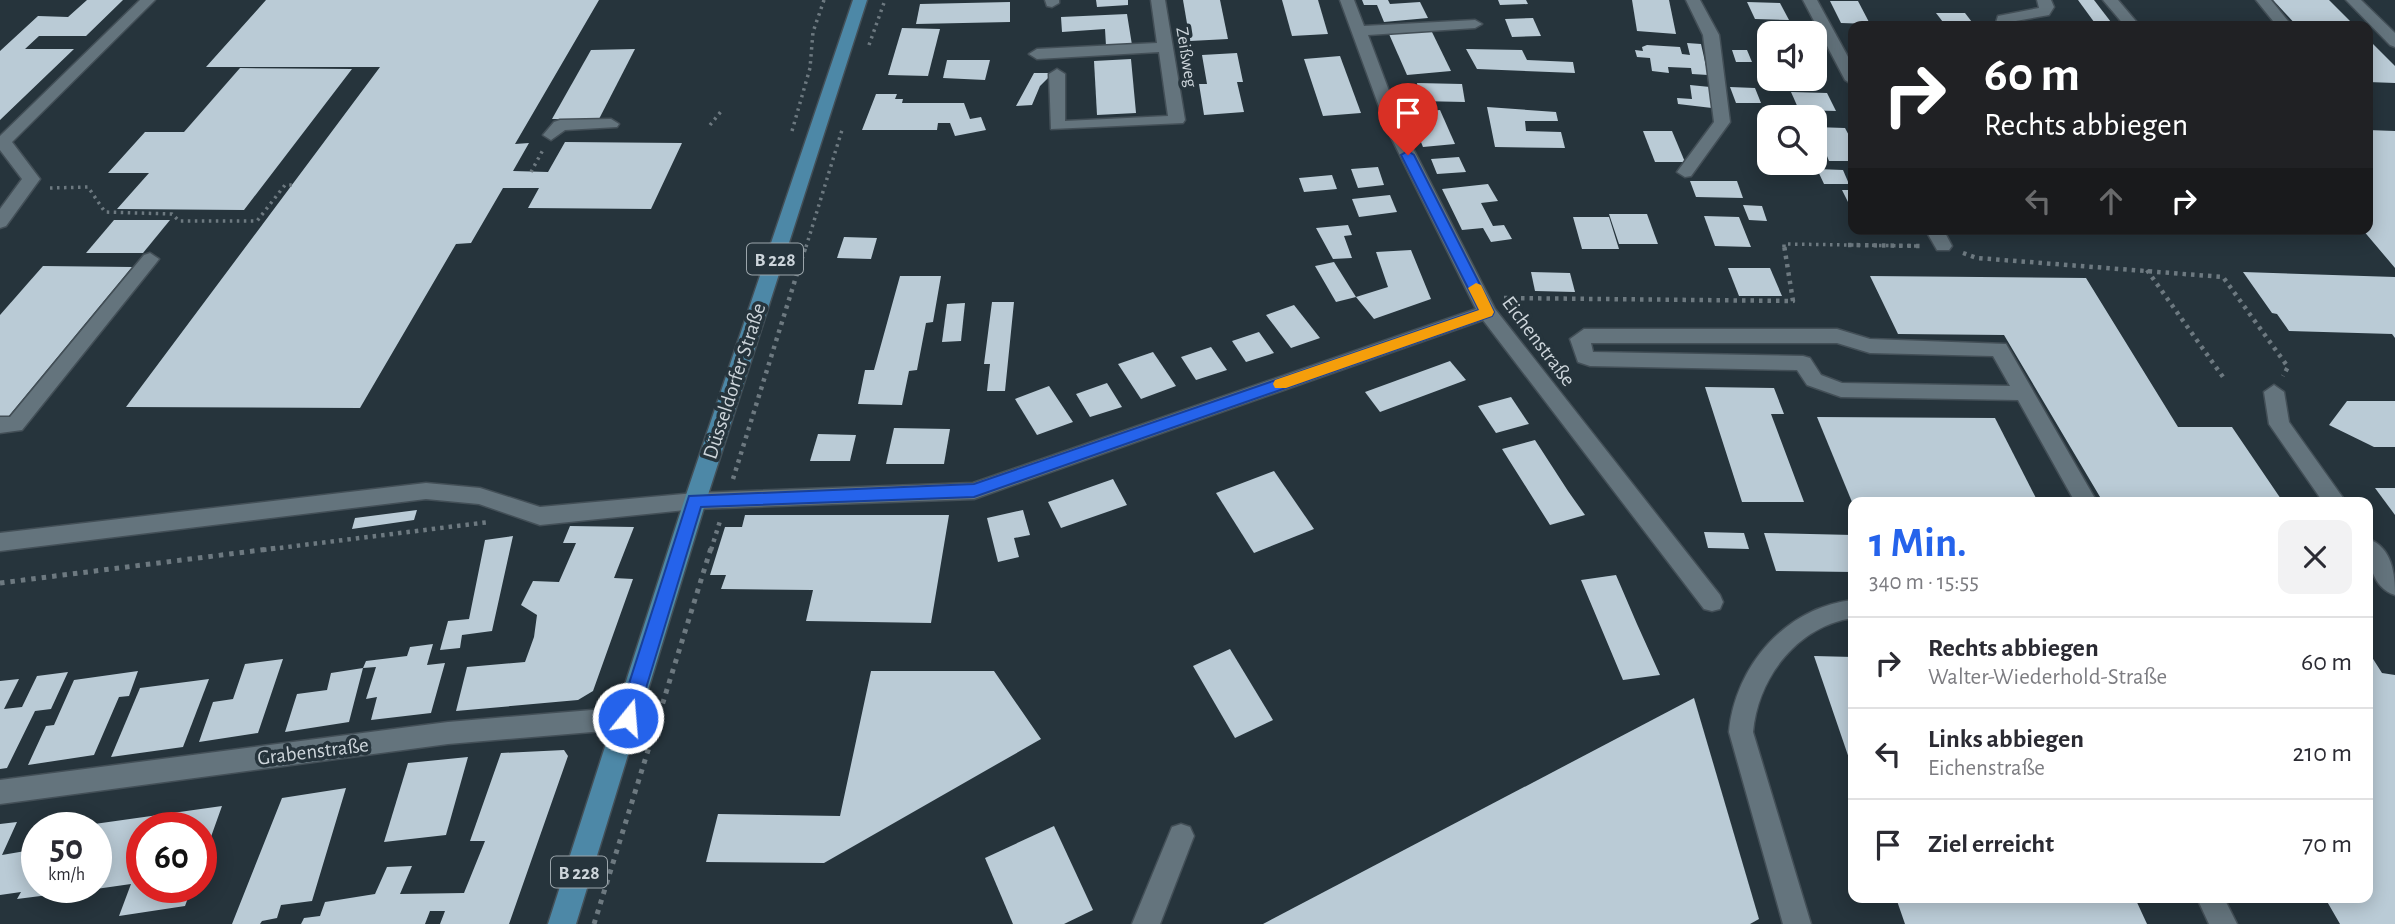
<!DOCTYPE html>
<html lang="de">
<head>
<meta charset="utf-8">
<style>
	:root { --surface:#fff; --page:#f2f2f3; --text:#2b2b33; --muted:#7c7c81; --line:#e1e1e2; --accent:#2563eb }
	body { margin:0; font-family:"Alegreya Sans",sans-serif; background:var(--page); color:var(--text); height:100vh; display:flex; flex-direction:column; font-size:26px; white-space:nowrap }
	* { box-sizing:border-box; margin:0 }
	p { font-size:23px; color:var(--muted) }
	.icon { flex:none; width:38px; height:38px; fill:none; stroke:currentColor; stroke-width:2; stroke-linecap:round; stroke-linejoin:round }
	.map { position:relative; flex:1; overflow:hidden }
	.details { position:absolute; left:1848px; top:497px; width:525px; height:406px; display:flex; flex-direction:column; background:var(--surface); border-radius:14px; box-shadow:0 4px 18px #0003 }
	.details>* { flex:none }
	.guide { position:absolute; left:1848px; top:21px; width:525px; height:214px; border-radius:14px; box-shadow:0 4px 18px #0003; background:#202124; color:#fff; overflow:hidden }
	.fabs { position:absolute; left:1757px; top:21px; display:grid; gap:14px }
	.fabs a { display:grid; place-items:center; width:70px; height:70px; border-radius:14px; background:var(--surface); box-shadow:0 4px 18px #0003; font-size:35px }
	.speed { position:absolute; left:21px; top:812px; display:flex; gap:14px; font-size:35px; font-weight:700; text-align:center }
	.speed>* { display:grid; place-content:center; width:91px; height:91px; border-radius:50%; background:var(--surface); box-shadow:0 4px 18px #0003; line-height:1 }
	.speed small { font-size:18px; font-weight:400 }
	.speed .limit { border:10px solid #d22; background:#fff; color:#111 }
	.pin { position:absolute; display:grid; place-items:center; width:60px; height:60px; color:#fff; margin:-72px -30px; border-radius:50% 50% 50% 0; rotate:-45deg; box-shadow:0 0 7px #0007 }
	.pin .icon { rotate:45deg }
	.me { position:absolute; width:77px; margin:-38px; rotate:17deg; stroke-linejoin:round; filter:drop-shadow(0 0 5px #0008) }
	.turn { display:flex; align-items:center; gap:24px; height:147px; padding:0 21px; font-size:32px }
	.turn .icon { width:91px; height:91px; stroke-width:2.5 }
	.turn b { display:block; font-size:49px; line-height:60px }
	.lanes { display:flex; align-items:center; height:66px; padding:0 21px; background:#0003; justify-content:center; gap:35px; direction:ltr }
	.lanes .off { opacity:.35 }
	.round { display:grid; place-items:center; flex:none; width:74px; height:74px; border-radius:14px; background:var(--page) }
	.headline { display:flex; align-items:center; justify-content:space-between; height:119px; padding:0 21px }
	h1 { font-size:42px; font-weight:700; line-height:52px; color:var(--accent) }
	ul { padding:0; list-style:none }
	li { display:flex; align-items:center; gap:21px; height:91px; padding:0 21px; border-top:2px solid var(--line) }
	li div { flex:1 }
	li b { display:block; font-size:26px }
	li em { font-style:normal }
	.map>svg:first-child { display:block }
	.building { fill:#bacbd6 }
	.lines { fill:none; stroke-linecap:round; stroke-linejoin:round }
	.minor-casing { stroke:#434f57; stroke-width:3 }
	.major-casing { stroke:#434f57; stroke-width:3 }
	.path-far2 { stroke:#6d7980; stroke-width:3.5; stroke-dasharray:2.5 4.5; stroke-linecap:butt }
	.path-far1 { stroke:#6d7980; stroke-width:4.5; stroke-dasharray:3.5 5; stroke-linecap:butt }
	.path { stroke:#6d7980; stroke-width:5; stroke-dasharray:4.5 6; stroke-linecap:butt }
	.minor { fill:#64747d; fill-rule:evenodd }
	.major { fill:#4d88a7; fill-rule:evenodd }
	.route { fill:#2563eb; stroke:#184099; stroke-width:2 }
	.slow { fill:#f59e0b }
	.labels { text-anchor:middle; stroke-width:7; stroke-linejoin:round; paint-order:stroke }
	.far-street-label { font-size:18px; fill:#cdd5db; stroke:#26343c }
	.shield { fill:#26343c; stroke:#9ba5ab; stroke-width:2 }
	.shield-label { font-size:19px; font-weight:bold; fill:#cdd5db }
	.street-label { font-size:21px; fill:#cdd5db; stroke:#26343c }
</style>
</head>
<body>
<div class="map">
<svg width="2395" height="924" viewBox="0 0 2395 924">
	<rect width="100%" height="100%" fill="#26343c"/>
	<g class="building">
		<polygon points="87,0 123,0 86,36 39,36 25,49 74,49 0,120 0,51 38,16 68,17"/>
		<polygon points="266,0 599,0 515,144 529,143 513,171 548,172 565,142 682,143 651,209 528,208 539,188 503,188 471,243 456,244 360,408 126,407 380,67 206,67"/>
		<polygon points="1096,0 1128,0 1128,5 1097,7"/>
		<polygon points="1183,0 1220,0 1228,39 1190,41"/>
		<polygon points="1282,0 1318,0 1328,34 1292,36"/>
		<polygon points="1362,0 1388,0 1390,4 1420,2 1428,18 1384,22 1377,5 1364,5"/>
		<polygon points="1498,0 1526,0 1528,4 1500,5"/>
		<polygon points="1632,0 1669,0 1676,34 1637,31"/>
		<polygon points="2078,0 2094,0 2114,26 2097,26"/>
		<polygon points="2273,0 2329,0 2355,26 2297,26"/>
		<polygon points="1830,1 1858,1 1870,24 1841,23"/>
		<polygon points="1010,2 1010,22 916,24 920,4"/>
		<polygon points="1747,2 1780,3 1789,20 1755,19"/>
		<polygon points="1936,13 1965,13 1975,26 1946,26"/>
		<polygon points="1127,14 1132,45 1106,46 1105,29 1062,32 1061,17"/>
		<polygon points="1533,18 1541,36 1512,37 1505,19"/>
		<polygon points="902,28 940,29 928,76 888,75"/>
		<polygon points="1770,28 1794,28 1797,33 1772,33"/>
		<polygon points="1431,30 1451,71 1407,75 1389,34"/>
		<polygon points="2368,39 2395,66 2395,83 2368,82"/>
		<polygon points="1687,43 1701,44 1708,75 1692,74 1691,68 1668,67 1669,73 1652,71 1650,58 1637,57 1635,50 1643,51 1642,47 1647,45 1680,47 1682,54 1690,55"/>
		<polygon points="635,49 599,119 552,119 591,50"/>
		<polygon points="1466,49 1522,50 1527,60 1573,62 1575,73 1477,69"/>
		<polygon points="1732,50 1747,50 1752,62 1736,62"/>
		<polygon points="1237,53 1243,82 1237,82 1244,112 1204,115 1199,84 1207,84 1202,55"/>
		<polygon points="1340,56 1361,113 1323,116 1304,59"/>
		<polygon points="1131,59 1136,113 1097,115 1094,61"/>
		<polygon points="947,60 990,60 985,80 943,78"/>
		<polygon points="1815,66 1823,82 1793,82 1792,79 1815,79"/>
		<polygon points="240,68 352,69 244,210 117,209 149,173 108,173 145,132 184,132"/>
		<polygon points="1034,73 1050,73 1049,77 1040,86 1032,105 1016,106"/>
		<polygon points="1417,83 1462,84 1465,102 1419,101"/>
		<polygon points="1690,85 1710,87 1712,108 1678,104 1677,98 1692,99"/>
		<polygon points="1730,87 1755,88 1761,103 1736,103"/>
		<polygon points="1791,92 1827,93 1836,111 1799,110"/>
		<polygon points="876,94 897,94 895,99 903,99 902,103 964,103 970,119 981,117 986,130 955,136 950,123 938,123 937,130 862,130"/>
		<polygon points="1487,107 1556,112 1558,121 1525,121 1526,131 1561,132 1565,148 1495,147"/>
		<polygon points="1440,110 1455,144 1423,147 1409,113"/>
		<polygon points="1815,127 1845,128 1853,143 1853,161 1829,161"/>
		<polygon points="2368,130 2395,131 2395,268 2362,229 2368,229"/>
		<polygon points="1643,131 1672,131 1685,162 1655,162"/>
		<polygon points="1459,157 1466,172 1437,174 1431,159"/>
		<polygon points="1378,167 1384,185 1358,188 1351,169"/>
		<polygon points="1817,169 1843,170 1849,184 1824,184"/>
		<polygon points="1332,175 1337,189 1304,192 1299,178"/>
		<polygon points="1690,181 1737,181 1743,198 1696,197"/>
		<polygon points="1488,184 1498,201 1481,203 1493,226 1504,225 1512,239 1491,242 1483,228 1462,230 1442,189"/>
		<polygon points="1842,190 1853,190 1853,214 1851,208"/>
		<polygon points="1390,195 1397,212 1359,217 1352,199"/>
		<polygon points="1743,205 1762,206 1767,221 1749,220"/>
		<polygon points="1609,214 1647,214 1658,244 1619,244"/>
		<polygon points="1704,216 1739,217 1751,247 1715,246"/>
		<polygon points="1573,217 1609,217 1619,249 1582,249"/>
		<polygon points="114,220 170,220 143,253 86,253"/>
		<polygon points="1348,225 1352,235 1344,236 1352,258 1333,259 1316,228"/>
		<polygon points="844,237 877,238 871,259 837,258"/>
		<polygon points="1411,250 1431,299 1374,319 1356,297 1388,287 1376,252"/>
		<polygon points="1334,262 1356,297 1336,302 1315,266"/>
		<polygon points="43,266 132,267 8,417 0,417 0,315"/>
		<polygon points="1728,268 1770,268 1782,296 1739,296"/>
		<polygon points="1531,272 1570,273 1575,292 1535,291"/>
		<polygon points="2243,272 2395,277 2395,338 2392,334 2289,331 2277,314 2272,313"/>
		<polygon points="900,276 941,276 933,322 926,323 917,370 909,371 902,405 858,404 865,370 874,370"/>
		<polygon points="1870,276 2086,278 2178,427 2232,427 2283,502 2103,502 2004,335 1898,334"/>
		<polygon points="992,302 1014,302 1005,391 987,391 990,364 984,364"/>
		<polygon points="965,303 961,341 942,342 947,304"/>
		<polygon points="1294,305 1320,338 1291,348 1266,315"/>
		<polygon points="1259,332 1274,353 1246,362 1232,341"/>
		<polygon points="1211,347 1227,370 1196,380 1181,357"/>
		<polygon points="1153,352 1176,386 1141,399 1118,364"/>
		<polygon points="1450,361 1466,380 1380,412 1365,392"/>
		<polygon points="1107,383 1122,407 1090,417 1076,394"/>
		<polygon points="1049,386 1073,422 1037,435 1015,399"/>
		<polygon points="1705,387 1774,388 1784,414 1771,414 1804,502 1742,502"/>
		<polygon points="1511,397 1529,424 1496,433 1478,406"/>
		<polygon points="2347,401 2395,401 2395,447 2374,447 2329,425"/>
		<polygon points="1817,417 1995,418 2038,502 1852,502"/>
		<polygon points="894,428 950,429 944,464 886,464"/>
		<polygon points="818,434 856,435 850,461 810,461"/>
		<polygon points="1535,440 1568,491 1585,515 1550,525 1502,449"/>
		<polygon points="1274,471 1314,529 1254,553 1216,493"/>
		<polygon points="1113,479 1127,505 1061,528 1048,502"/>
		<polygon points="2375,488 2395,488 2395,515"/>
		<polygon points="417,510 414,520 352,529 355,518"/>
		<polygon points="1023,510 1030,535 1014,538 1019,557 998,562 987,518"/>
		<polygon points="745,515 949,515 931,623 806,621 813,590 721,589 726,575 710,575 725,527 742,527"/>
		<polygon points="570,526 634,527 614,578 633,579 593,691 578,700 456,711 467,667 525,662 534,637 537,615 521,605 533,581 559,582 576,543 563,543"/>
		<polygon points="1704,532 1744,533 1749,549 1708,548"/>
		<polygon points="1764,533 1853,535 1853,572 1776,571"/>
		<polygon points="513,536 492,631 462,635 460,648 440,650 448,621 469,619 485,540"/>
		<polygon points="1616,575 1637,624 1660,675 1623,680 1581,580"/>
		<polygon points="433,644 427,665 445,663 431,713 371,720 377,697 366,699 376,667 363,668 366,661 407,656 410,647"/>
		<polygon points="1230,649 1273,720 1235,738 1193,666"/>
		<polygon points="2368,651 2382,673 2395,675 2395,924 2340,924 2325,898 2368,898"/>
		<polygon points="1814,656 1853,657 1853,770"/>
		<polygon points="283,659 258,733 199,742 213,702 233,699 245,664"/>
		<polygon points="363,668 349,722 285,732 297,694 327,690 331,673"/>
		<polygon points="138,671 129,696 119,697 94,755 28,765 46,726 54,725 74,680"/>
		<polygon points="871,671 994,671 1041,739 824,863 706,862 718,814 840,816"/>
		<polygon points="68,672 51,709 35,711 7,768 0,769 0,681 19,679 4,709 22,707 37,676"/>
		<polygon points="209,679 183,747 111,757 140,688"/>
		<polygon points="1694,698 1759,919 1750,924 1263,924"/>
		<polygon points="564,750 568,756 509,924 440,924 445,911 430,911 425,924 301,924 304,918 320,916 325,902 375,894 387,867 412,866 400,894 464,893 485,841 470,841 501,753"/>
		<polygon points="468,757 446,835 384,842 408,763"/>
		<polygon points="346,788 312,901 281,905 277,918 262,921 260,924 232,924 282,798"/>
		<polygon points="222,806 202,862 201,828 142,828 142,887 192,887 185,906 119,916 131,884 96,889 96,828 66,828"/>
		<polygon points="17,822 2,855 37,849 37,887 96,889 17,899 21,892 0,895 0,824"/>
		<polygon points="1054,826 1093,910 1064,924 1013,924 985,858"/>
		<polygon points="1896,898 2135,898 2147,924 1905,924"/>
	</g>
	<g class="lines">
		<defs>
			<g id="minor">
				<polygon points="140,0 155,0 12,142 40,179 6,226 0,228 0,209 22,179 0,150 0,136"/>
				<polygon points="1045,0 1059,0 1059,3 1052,7 1047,6"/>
				<polygon points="1151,0 1165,0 1185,120 1183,123 1051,129 1049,74 1057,69 1065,74 1065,121 1168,116 1159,52 1037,59 1029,54 1037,49 1157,43"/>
				<polygon points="1340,0 1354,0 1364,26 1475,20 1482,24 1475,28 1368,35 1404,131 1495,309 1720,595 1723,602 1720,609 1712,611 1704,609 1483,320 974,499 695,509 540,525 479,504 426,499 0,551 0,533 426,483 480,488 540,507 695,493 973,483 1476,309 1388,131"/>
				<polygon points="1686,0 1700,0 1719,35 1730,122 1691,176 1685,177 1677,172 1714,122 1703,35"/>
				<polygon points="1803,0 1817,0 1853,66 1853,85 1845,80"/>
				<polygon points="2037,0 2051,0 2054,7 2049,15 2010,22 2009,26 1995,26 1998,16 2039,8"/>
				<polygon points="2103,0 2118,0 2140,26 2125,26"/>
				<polygon points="2256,0 2271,0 2292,26 2277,26"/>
				<polygon points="2346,0 2361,0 2395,33 2395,47 2390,45"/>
				<polygon points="611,119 619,124 617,127 565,130 551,140 543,135 554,122 560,120"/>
				<polygon points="1925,229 1943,229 1952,246 1949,250 1937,250"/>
				<polygon points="150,253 159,259 156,263 22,430 0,433 0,417 10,417 144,255"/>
				<path d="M1584,329H1837L1870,339L2006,344L2097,502H2075L2018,400L1841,397L1807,385L1797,370L1590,366L1578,362L1570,339ZM1591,343H1837L1870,353L1993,356L2010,386L1842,383L1821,375L1810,358L1803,356L1593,352Z"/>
				<polygon points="2274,385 2284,392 2289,422 2346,502 2323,502 2269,424 2264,392"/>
				<path d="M2368,539C2392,547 2395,574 2395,595C2372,588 2367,560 2368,539Z"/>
				<path d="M1853,600V618C1798,626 1758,677 1753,732L1811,924H1783L1729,732C1735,666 1786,607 1853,600Z"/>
				<polygon points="628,707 637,710 640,718 637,726 628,729 448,744 0,804 0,780 448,722"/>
				<polygon points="1181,824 1190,827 1194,836 1160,924 1132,924 1172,827"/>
				<polygon points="2197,898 2224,898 2237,924 2209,924"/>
			</g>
			<polygon id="major" points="853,0 867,0 706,501 576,924 548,924 684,501"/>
		</defs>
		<use href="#minor" class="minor-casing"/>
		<use href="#major" class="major-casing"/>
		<g class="path-far2">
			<polyline points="869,45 885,0"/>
			<polyline points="710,125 723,109"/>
			<polyline points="792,131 810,68 813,32 824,0"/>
			<polyline points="531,172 544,148"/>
			<polyline points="50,188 88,187 105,212 172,214 179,221 257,221 285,185 292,185"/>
			<polyline points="806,247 842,130"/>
			<polyline points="1784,247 1784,244 1920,246"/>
		</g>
		<g class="path-far1">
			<polyline points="1848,245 1920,246"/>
			<polyline points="1963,253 1977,258 2223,277 2288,367 2283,376"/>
			<polyline points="2147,270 2223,377"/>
			<polyline points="1504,298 1793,301 1784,245"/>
			<polyline points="733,479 806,245"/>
			<polyline points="263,550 489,522"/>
			<polyline points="711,550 720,521"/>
		</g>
		<g class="path">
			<polyline points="0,583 277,548"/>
			<polyline points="594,924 711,548"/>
		</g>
		<use href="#minor" class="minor"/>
		<use href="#major" class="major"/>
	</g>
	<polygon class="route" points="1408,151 1414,155 1494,312 1492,316 974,497 701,507 637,718 634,724 628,726 621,724 618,718 689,496 974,484 1479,310 1401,155"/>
	<polygon class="slow" points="1476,283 1481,285 1494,312 1492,316 1286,388 1275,388 1273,384 1275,380 1479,310 1468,288"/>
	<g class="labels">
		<g class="far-street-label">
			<text transform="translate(1187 57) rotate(81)" y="6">Zeißweg</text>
		</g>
		<g class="shield">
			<rect x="747" y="243.5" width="56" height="31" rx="5"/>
			<rect x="551" y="856.5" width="56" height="31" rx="5"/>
		</g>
		<g class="shield-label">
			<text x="775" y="266">B 228</text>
			<text x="579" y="879">B 228</text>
		</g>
		<g class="street-label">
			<text transform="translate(1539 341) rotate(53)" y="7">Eichenstraße</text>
			<text transform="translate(734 381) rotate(-72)" y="7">Düsseldorfer Straße</text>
			<text transform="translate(313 751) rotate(-7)" y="7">Grabenstraße</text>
		</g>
	</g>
</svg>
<div class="fabs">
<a><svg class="icon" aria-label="sound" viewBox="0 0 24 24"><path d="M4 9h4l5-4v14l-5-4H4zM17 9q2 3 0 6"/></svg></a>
<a><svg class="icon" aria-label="search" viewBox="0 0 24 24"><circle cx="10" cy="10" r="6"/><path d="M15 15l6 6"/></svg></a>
</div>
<div class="speed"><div>50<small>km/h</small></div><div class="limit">60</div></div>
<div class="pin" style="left:1408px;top:155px;background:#d93025"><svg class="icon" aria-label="arrive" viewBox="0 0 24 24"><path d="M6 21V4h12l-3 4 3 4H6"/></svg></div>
<svg class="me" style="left:628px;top:718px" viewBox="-20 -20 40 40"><circle r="17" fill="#2563eb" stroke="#fff" stroke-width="3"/><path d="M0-11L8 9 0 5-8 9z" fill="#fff"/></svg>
<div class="guide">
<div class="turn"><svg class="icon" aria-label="right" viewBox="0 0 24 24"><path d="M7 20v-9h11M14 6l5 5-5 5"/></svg><div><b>60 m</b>Rechts abbiegen</div></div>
<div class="lanes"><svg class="icon off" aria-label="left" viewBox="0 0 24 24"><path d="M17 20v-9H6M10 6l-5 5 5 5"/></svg><svg class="icon off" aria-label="ahead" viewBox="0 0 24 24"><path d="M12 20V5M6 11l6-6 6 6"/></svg><svg class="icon" aria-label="right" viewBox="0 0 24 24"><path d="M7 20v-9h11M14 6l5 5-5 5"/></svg></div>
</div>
<section class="details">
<div class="headline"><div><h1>1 Min.</h1><p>340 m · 15:55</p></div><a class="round"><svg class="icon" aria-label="close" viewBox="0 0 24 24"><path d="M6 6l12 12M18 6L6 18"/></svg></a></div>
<ul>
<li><svg class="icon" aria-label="right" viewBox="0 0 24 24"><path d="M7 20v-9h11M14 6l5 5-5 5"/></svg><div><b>Rechts abbiegen</b><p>Walter-Wiederhold-Straße</p></div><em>60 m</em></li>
<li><svg class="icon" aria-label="left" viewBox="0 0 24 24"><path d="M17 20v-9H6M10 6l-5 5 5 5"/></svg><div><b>Links abbiegen</b><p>Eichenstraße</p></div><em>210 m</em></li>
<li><svg class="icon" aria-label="arrive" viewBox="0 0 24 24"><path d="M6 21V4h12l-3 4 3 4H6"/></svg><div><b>Ziel erreicht</b></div><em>70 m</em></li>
</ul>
</section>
</div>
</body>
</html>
